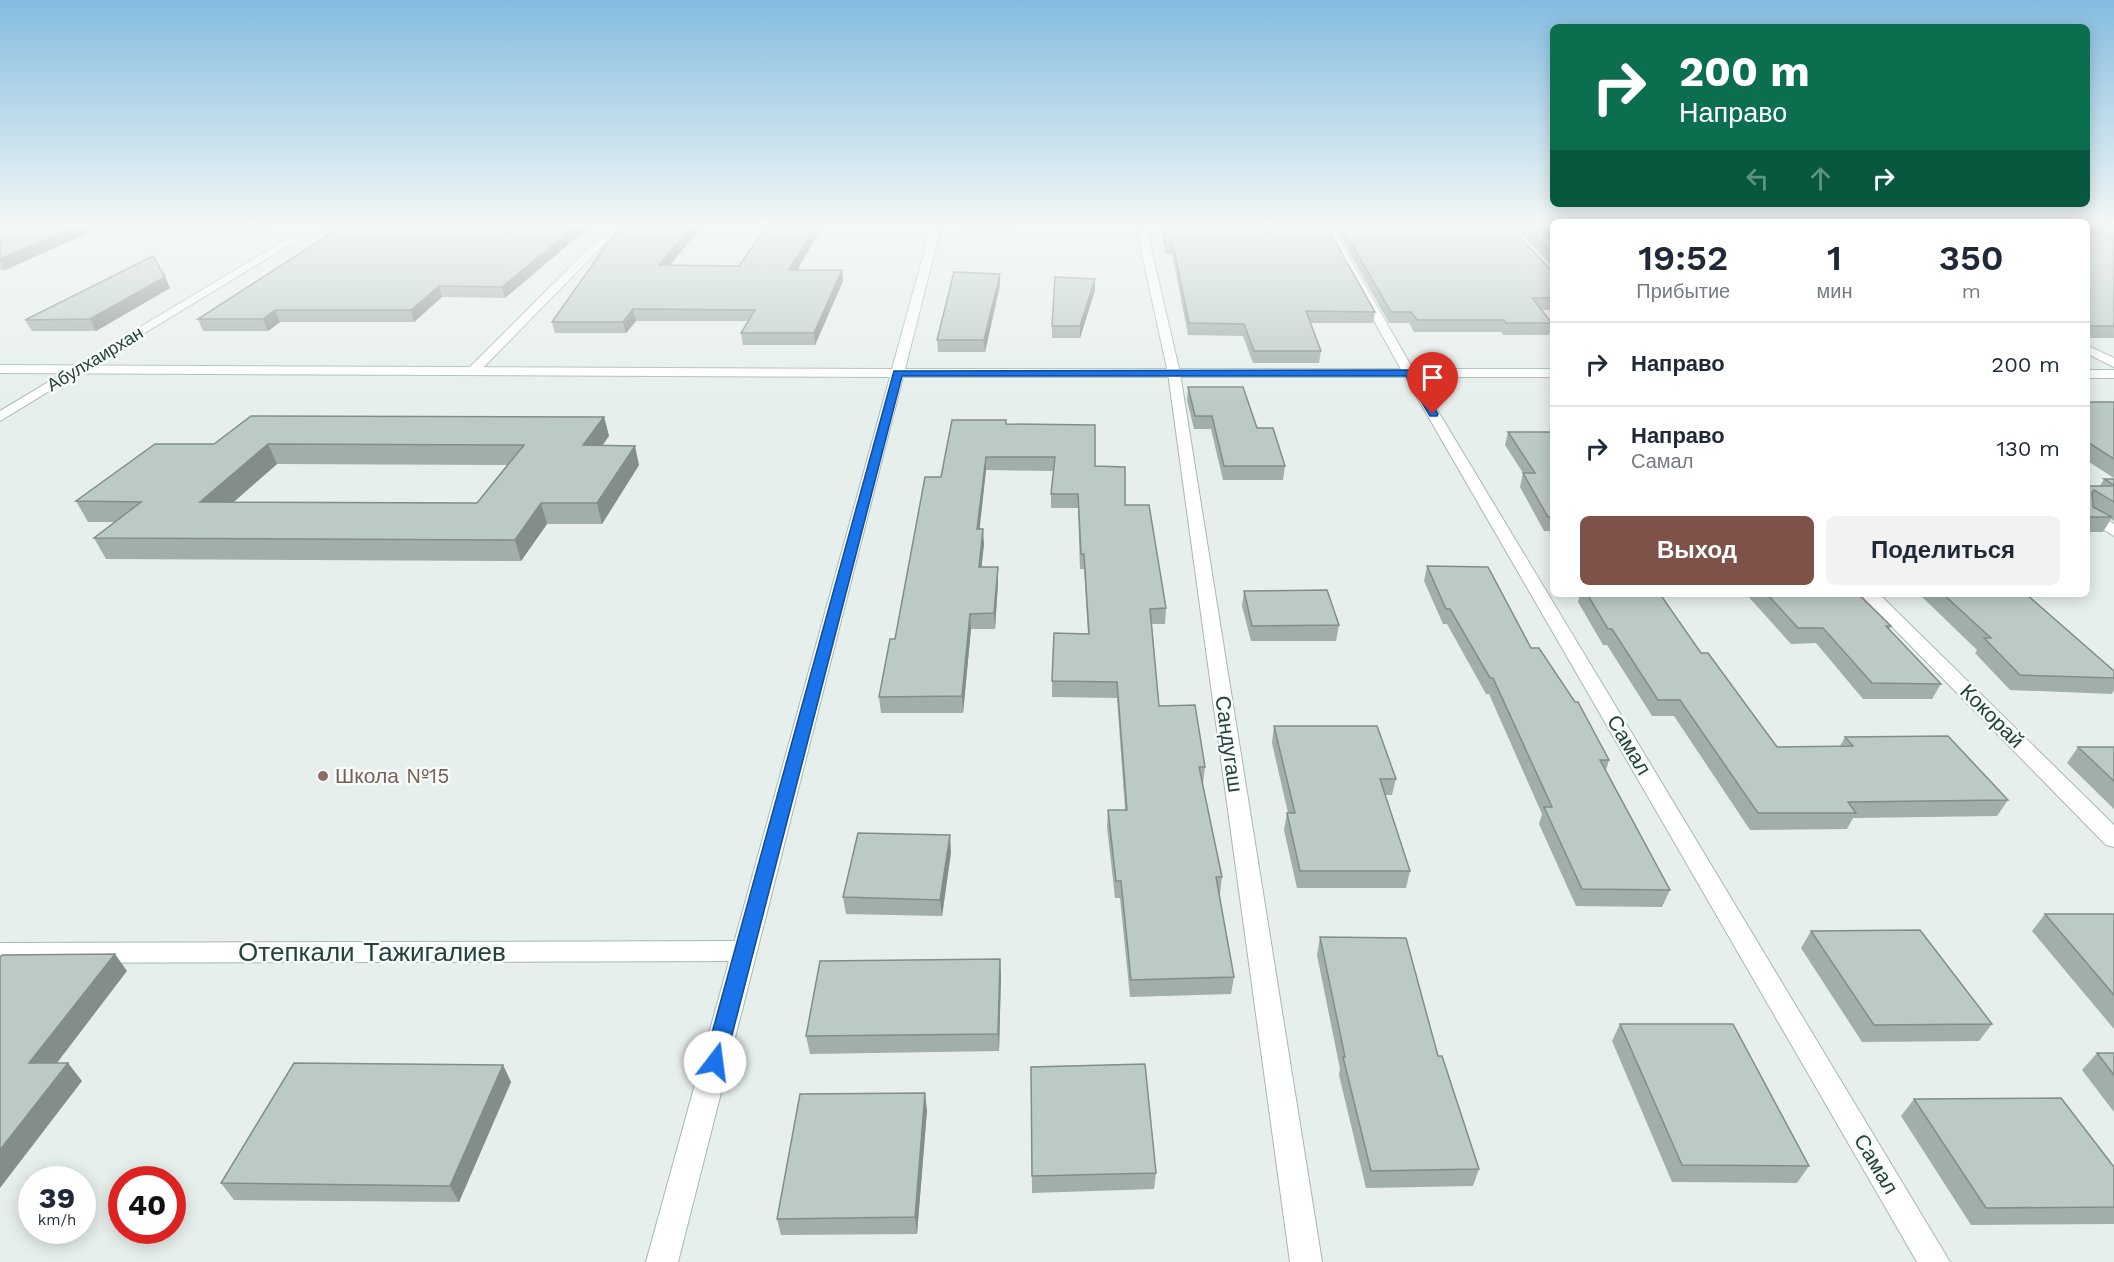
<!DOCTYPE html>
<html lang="ru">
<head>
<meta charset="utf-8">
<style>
	:root { --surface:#fff; --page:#f2f2f3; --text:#1f2937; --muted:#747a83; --line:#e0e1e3; --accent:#7f5249 }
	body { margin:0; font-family:"Work Sans",sans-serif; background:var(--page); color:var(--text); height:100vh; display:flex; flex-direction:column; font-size:22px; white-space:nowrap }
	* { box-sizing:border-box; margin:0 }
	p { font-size:20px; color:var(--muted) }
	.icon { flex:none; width:33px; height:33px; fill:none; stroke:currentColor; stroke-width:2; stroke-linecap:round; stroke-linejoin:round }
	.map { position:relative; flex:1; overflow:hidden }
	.panel { position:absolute; left:1550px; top:219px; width:540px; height:378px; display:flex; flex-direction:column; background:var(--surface); border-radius:9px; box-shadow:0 3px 15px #0003 }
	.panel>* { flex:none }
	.guide { position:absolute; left:1550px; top:24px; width:540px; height:183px; border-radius:9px; box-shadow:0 3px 15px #0003; background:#0b6e4f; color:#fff; overflow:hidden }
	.speed { position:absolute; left:18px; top:1166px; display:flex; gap:12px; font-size:30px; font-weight:700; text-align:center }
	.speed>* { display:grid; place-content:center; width:78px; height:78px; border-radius:50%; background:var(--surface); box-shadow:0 3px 15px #0003; line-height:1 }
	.speed small { font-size:15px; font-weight:400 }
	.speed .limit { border:9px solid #d22; background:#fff; color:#111 }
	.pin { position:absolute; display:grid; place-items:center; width:51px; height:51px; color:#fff; margin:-62px -26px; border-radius:50% 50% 50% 0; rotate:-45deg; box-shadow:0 0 6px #0007 }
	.pin .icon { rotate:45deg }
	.me { position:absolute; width:66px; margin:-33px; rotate:15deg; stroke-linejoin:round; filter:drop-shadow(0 0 4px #0008) }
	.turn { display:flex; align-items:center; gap:21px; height:126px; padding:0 30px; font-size:27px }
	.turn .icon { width:78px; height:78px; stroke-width:2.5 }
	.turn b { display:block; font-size:42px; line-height:51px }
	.lanes { display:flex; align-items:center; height:57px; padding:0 30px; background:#0003; justify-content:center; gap:30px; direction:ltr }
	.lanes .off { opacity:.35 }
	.eta { display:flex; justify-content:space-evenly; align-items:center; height:102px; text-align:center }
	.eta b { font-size:36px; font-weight:600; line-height:42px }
	.cta { display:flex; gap:12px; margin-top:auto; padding:12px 30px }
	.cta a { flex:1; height:69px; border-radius:9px; background:var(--accent); color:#fff; font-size:24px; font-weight:600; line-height:69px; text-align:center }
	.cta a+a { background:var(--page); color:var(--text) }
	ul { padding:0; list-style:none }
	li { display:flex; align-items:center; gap:18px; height:84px; padding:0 30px; border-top:2px solid var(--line) }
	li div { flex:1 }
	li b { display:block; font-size:22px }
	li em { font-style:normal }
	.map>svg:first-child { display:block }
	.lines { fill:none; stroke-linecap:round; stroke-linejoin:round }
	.street-casing { stroke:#a8b8b2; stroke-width:2 }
	.secondary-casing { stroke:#a4bbb3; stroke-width:2 }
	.street { fill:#fff; fill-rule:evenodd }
	.secondary { fill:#fff; fill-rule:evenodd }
	.wall { fill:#a1aea9; fill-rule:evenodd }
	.shaded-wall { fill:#838d89 }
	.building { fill:#bbcac4; stroke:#838d89; stroke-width:1.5; fill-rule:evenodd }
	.route { fill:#1a73e8; stroke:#114b97; stroke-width:1.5 }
	.education-dot { fill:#8d6e63; stroke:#f7fbf9; stroke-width:2 }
	.labels { text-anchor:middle; stroke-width:5; stroke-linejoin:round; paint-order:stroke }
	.far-street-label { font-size:18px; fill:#24423a; stroke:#f7fbf9 }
	.street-label { font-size:21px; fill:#24423a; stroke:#f7fbf9 }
	.education-label { font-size:21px; fill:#785e54; stroke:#f7fbf9; text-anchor:start }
	.near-street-label { font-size:26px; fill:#24423a; stroke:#f7fbf9 }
</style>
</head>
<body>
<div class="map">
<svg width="2114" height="1262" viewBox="0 0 2114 1262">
	<rect width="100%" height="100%" fill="#e6efeb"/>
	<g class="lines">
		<defs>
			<g id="street">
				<polygon points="307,227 319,227 0,421 0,411"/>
				<polygon points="610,227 621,227 478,373 470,373 468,370 470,367"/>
				<polygon points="1136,227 1146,227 1180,373 1322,1262 1290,1262 1168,373"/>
				<polygon points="1322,227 1332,227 1415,373 1950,1262 1917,1262 1403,373"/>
				<polygon points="2086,345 2114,358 2114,367 2086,353"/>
				<polygon points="2086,506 2114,524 2114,536 2086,519"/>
				<polygon points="1860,594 1879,594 2114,825 2114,847 2106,845"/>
				<polygon points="744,941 753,944 756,951 753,958 744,961 0,963 0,943"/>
			</g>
			<g id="secondary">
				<polygon points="931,227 941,227 905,369 1552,369 1552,377 903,377 678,1262 646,1262 890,377 0,373 0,365 892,369"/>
				<rect x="2086" y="370" width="28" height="8"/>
			</g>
		</defs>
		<use href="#street" class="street-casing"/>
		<use href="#secondary" class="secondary-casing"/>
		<use href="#street" class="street"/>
		<use href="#secondary" class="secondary"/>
	</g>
	<g class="wall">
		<polygon points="0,227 275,227 264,233 88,233 5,270 0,270"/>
		<polygon points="323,227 589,227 505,298 442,297 414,322 280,322 268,331 203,331 198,319 328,235"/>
		<polygon points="619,227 701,227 670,265 739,266 822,227 797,270 842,270 843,281 815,345 743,345 741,333 748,321 636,321 626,333 555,333 552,322"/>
		<polygon points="960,227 1012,227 1011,234 960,234"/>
		<polygon points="1161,227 1327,227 1375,312 1373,323 1310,323 1321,351 1319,363 1253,363 1243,336 1188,335 1172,254 1165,254"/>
		<polygon points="1335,227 1510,227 1549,268 1552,268 1552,310 1541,310 1552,323 1549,335 1503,335 1501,332 1414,332 1409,323 1389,323"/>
		<polygon points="1514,227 1552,227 1552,266"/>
		<rect x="2086" y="227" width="28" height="111"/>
		<polygon points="1000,274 1000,285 985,352 938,352 937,340"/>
		<polygon points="165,277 170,288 96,331 32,331 25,320"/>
		<polygon points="1095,290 1080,338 1052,338 1052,326"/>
		<polygon points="1188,387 1257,428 1285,466 1283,480 1223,480 1211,429 1194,429 1187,400"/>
		<polygon points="2086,402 2114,402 2114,478 2086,460"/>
		<path d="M604,417L609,436L602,446L639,465L602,524H547L521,561L106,559L94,538L114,522H88L76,501L214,444ZM277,464L507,465L477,503L234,502Z"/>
		<polygon points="1006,424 1095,466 1125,505 1166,608 1165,624 1152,624 1159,706 1205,767 1203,784 1222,877 1220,894 1219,894 1234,977 1231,994 1130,997 1120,898 1115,898 1107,827 1108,810 1125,810 1117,698 1052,697 1052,681 1088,634 1084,569 1080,569 1078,508 1051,508 1051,494 1054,471 986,470 979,529 984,544 981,567 998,567 998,582 995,629 971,629 963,713 881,713 879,697 941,477"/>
		<polygon points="1508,432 1552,432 1552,531 1544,531 1520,487 1523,473 1505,445"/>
		<polygon points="2104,479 2114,479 2114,521 2111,519 2103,532 2086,532 2086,486 2100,486"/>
		<polygon points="1427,566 1531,648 1609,760 1606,770 1670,890 1662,907 1576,906 1539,824 1542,814 1489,694 1486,694 1447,624 1443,624 1424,581"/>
		<polygon points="1244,591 1339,625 1336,641 1251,641 1242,606"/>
		<polygon points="1580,594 1660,594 1701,653 1777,747 1840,746 1845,737 2008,800 1997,816 1853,818 1847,829 1750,830 1674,716 1652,716 1607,645 1603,645 1578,602"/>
		<polygon points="1746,594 1858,594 1891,626 1889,630 1941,684 1932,699 1863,699 1816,643 1791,644"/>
		<polygon points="1919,594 2026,594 2114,671 2114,690 2112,694 2010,690 1975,653 1977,650"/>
		<polygon points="1274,726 1396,779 1392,795 1385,795 1410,871 1406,888 1297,888 1284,830 1287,813 1288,813 1272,743"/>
		<polygon points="2078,747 2114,747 2114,809 2067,763"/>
		<polygon points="951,852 942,916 846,914 843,897"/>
		<polygon points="2045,914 2114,914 2114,1029 2032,931"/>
		<polygon points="1811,931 1992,1024 1979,1041 1862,1042 1801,948"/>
		<polygon points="1320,937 1438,1056 1479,1169 1473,1186 1366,1188 1339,1075 1340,1069 1317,955"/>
		<polygon points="1000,959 1001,976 999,1051 810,1054 806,1036"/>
		<polygon points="1620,1024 1809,1166 1797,1183 1672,1182 1612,1041"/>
		<polygon points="2097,1053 2114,1053 2114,1112 2082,1070"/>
		<polygon points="503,1065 511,1082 459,1202 234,1200 221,1183"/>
		<polygon points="1031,1067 1156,1173 1154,1189 1032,1193"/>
		<polygon points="1914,1099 2114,1167 2114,1224 1971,1225 1901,1116"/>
		<polygon points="927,1110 917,1234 781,1235 777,1219"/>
	</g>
	<g class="shaded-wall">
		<polygon points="74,227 85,227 88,233 5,270 0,262 0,259"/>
		<polygon points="262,227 275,227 264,233"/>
		<polygon points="575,227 589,227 505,298 502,287"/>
		<polygon points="691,227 701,227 661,276 659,265"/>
		<polygon points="815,227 822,227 791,281 789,270"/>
		<polygon points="842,270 843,281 815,345 814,333"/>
		<polygon points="1000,274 1000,285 985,352 984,340"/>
		<polygon points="165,277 170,288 96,331 90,319"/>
		<polygon points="1095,279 1095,290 1080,338 1080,326"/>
		<polygon points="439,286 442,297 414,322 411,310"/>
		<polygon points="633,309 636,321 626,333 623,322"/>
		<polygon points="275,310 280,322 268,331 263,319"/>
		<polygon points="604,417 609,436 588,465 583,445"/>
		<polygon points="268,444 277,464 210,522 200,502"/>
		<polygon points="635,446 639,465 602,524 597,503"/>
		<polygon points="986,457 986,470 978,544 977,529"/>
		<polygon points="541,503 547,524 521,561 515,540"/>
		<polygon points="983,529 984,544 980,582 979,567"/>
		<polygon points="998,567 998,582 995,629 994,613"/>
		<polygon points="970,614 971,629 963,713 962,696"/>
		<polygon points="950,835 951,852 942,916 940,900"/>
		<polygon points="115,954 127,971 44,1080 29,1063"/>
		<polygon points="1000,959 1001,976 999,1051 998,1034"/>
		<polygon points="68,1063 82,1081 0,1188 0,1150"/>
		<polygon points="503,1065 511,1082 459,1202 450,1186"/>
		<polygon points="925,1093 927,1110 917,1234 915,1217"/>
	</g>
	<g class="building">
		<polygon points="0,227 74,227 0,259"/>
		<polygon points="326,227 575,227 502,287 439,286 411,310 275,310 263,319 198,319 330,234"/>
		<polygon points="619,227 691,227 659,265 739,266 766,227 815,227 789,270 842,270 814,333 741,333 755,310 633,309 623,322 552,322"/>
		<polygon points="1163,227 1327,227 1375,312 1306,311 1321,351 1254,351 1244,324 1189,323 1173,244 1165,244"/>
		<polygon points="1342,227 1510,227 1549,268 1552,268 1552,298 1532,298 1552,323 1506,323 1504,320 1417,320 1411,312 1391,312"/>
		<polygon points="1527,227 1552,227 1552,253"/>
		<polygon points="2086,227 2090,227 2091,233 2114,241 2114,326 2086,326"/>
		<polygon points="2105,227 2114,227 2114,230"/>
		<polygon points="153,256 165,277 90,319 25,320"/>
		<polygon points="954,272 1000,274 984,340 937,340"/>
		<polygon points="1055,277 1095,279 1080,326 1052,326"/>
		<polygon points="1188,387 1243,387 1257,428 1273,428 1285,466 1224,466 1212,416 1195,416"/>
		<polygon points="2086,402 2114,402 2114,459 2086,441"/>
		<path d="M251,416L604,417L583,445L635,446L597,503H541L515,540L94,538L141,502L76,501L155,444H214ZM268,444L524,445L477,503L200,502Z"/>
		<polygon points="952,420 1006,420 1006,424 1095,425 1095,466 1125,467 1125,505 1149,505 1166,608 1150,609 1159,706 1195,705 1205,767 1199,767 1222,877 1216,877 1234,977 1131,980 1121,881 1116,881 1108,810 1127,810 1117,682 1052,681 1054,633 1089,634 1084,554 1081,554 1078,494 1051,494 1055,457 986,457 977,529 983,529 979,567 998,567 994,613 970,614 962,696 879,697 890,639 895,639 925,477 941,477"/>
		<polygon points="1508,432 1552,432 1552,517 1548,517 1523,473 1535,473"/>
		<polygon points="2104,479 2114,479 2114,485"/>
		<polygon points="2086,486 2114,486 2114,502 2094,490 2092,492 2093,507 2112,517 2086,517"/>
		<polygon points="1427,566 1488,567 1531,648 1539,648 1575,702 1578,702 1609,760 1600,760 1670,890 1582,889 1544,807 1552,807 1493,678 1490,678 1450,609 1446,609"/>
		<polygon points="1327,590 1339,625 1252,626 1244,591"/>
		<polygon points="1587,594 1660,594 1701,653 1708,653 1777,747 1853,746 1845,737 1948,736 2008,800 1848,802 1856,813 1758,813 1680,700 1658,700 1612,629 1608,629"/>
		<polygon points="1767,594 1858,594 1891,626 1886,626 1941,684 1872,683 1823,628 1798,628"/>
		<polygon points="1943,594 2026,594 2114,671 2114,678 2020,675 1984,638 1991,638"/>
		<polygon points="1274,726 1377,726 1396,779 1380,779 1410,871 1300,871 1287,813 1295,813"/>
		<polygon points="2078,747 2114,747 2114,781"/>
		<polygon points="858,833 950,835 940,900 843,897"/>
		<polygon points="2045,914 2114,914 2114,995"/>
		<polygon points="1920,930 1992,1024 1874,1025 1811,931"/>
		<polygon points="1320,937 1406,938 1438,1056 1442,1056 1479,1169 1371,1171 1343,1057 1345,1057"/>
		<polygon points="115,954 29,1063 68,1063 0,1150 0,957 2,955"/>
		<polygon points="1000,959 998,1034 806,1036 820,961"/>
		<polygon points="1620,1024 1733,1024 1809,1166 1682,1165"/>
		<polygon points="2097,1053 2114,1053 2114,1075"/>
		<polygon points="294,1063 503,1065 450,1186 221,1183"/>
		<polygon points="1145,1064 1156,1173 1032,1176 1031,1067"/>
		<polygon points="925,1093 915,1217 777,1219 800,1094"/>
		<polygon points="2061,1098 2114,1167 2114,1207 1986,1208 1914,1099"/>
	</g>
	<linearGradient id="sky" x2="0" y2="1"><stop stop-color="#84bce0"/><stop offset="0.56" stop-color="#f4f8f6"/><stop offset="1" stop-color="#f4f8f6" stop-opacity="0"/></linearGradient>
	<rect width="2114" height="404" fill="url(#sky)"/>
	<polygon class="route" points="1410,370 1414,373 1438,414 1437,416 1430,416 1406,376 902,376 725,1062 722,1069 715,1072 707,1069 704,1062 894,371"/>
	<circle class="education-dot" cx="323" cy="776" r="6"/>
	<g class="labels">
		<g class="far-street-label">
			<text transform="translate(95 359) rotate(-31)" y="6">Абулхаирхан</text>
		</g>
		<g class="street-label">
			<text transform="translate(1992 716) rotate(45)" y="7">Кокорай</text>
			<text transform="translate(1229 744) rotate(82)" y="7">Сандугаш</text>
			<text transform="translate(1629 745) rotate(59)" y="7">Самал</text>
			<text transform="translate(1876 1164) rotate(59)" y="7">Самал</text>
		</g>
		<g class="education-label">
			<text x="335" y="783">Школа №15</text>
		</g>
		<g class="near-street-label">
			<text x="372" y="961">Отепкали Тажигалиев</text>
		</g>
	</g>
</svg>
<div class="speed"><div>39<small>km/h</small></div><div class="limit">40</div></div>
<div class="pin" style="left:1433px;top:414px;background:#d93025"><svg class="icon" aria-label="arrive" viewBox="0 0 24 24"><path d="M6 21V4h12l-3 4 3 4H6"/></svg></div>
<svg class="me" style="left:715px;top:1062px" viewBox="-20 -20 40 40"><circle r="19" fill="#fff"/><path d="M0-13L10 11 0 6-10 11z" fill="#1a73e8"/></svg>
<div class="guide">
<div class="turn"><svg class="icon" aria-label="right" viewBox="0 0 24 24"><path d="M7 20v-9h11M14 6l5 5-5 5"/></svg><div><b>200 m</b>Направо</div></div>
<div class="lanes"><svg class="icon off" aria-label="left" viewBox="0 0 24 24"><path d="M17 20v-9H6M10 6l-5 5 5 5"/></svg><svg class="icon off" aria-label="ahead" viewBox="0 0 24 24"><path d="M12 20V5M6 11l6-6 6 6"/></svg><svg class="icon" aria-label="right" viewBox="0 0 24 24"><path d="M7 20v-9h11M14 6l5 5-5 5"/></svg></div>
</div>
<section class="panel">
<div class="eta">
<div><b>19:52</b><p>Прибытие</p></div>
<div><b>1</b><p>мин</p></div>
<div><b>350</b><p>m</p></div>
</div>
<ul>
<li><svg class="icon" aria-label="right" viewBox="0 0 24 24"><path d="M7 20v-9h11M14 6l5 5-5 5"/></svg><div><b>Направо</b></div><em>200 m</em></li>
<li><svg class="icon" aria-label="right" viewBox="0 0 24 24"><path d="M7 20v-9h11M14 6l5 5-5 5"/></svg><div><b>Направо</b><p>Самал</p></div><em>130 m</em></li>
</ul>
<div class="cta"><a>Выход</a><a>Поделиться</a></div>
</section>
</div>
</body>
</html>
